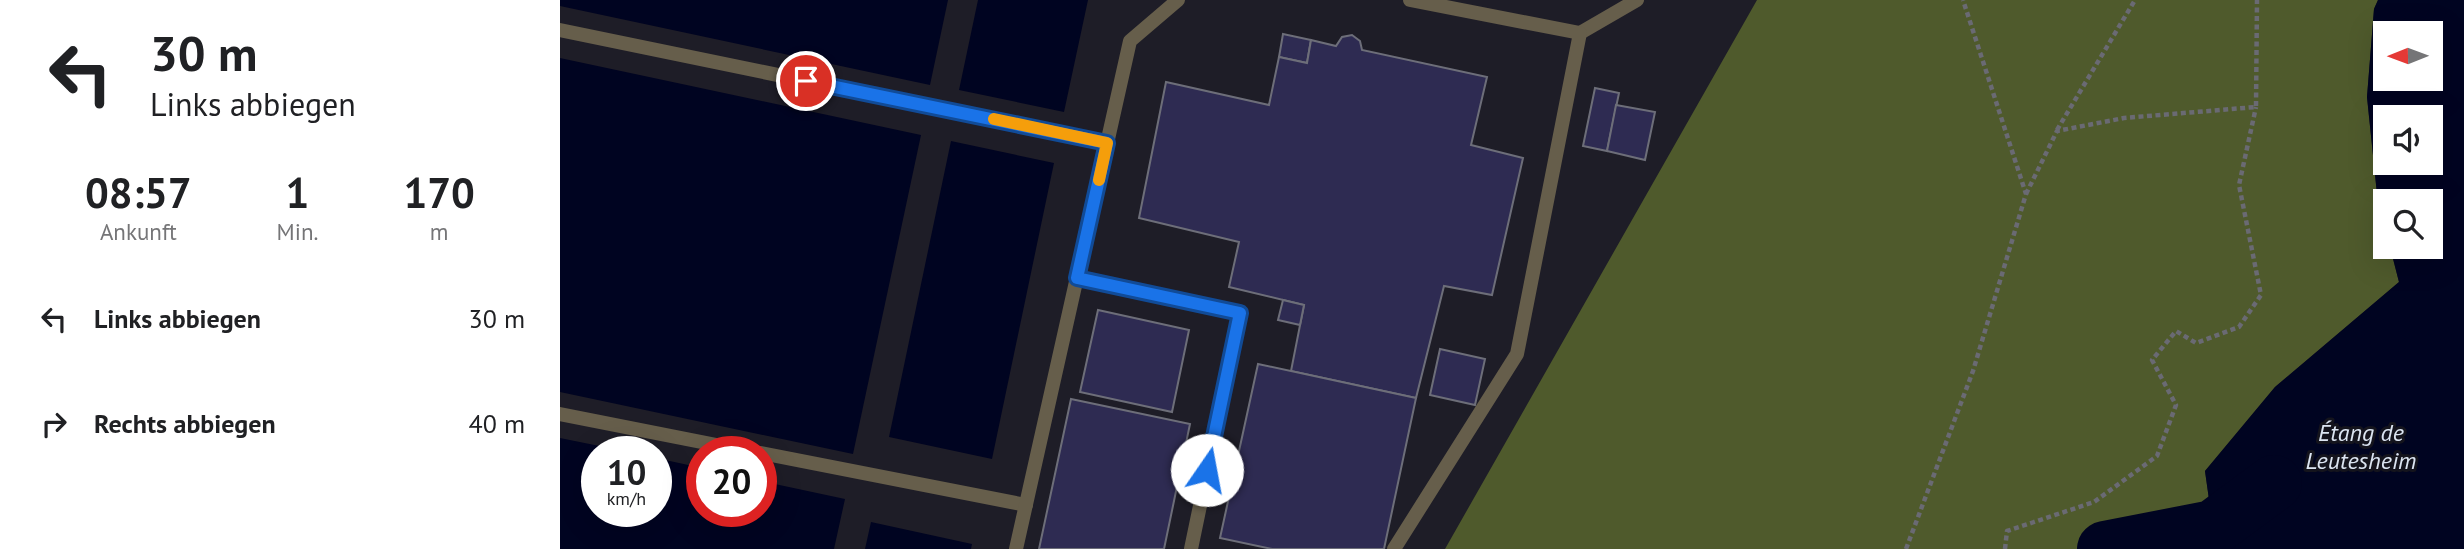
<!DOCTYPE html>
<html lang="de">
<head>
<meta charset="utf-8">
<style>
	:root { --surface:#fff; --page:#f6f6f6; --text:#202124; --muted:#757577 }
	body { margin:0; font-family:"PT Sans",sans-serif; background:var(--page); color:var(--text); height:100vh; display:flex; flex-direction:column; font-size:26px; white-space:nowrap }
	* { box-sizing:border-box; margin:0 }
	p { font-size:23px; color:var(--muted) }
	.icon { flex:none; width:38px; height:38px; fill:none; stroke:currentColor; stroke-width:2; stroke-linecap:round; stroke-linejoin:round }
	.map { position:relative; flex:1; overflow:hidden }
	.panel { display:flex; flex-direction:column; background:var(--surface); width:560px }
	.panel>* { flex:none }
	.guide { background:#fff; color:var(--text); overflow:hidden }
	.needle { width:46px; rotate:269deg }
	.tools { position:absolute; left:1813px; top:21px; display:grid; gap:14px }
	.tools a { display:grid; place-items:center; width:70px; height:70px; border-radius:0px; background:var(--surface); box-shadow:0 7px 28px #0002; font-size:35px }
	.speed { position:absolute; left:21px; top:436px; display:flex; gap:14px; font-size:35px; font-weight:700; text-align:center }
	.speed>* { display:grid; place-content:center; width:91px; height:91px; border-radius:50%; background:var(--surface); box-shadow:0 7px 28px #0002; line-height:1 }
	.speed small { font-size:18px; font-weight:400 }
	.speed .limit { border:10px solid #d22; background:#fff; color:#111 }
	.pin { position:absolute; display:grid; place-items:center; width:60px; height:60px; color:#fff; margin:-30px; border:4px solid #fff; border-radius:50%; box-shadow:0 2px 7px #0007 }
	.me { position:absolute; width:77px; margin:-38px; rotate:12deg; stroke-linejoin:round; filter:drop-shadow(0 0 5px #0008) }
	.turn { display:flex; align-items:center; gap:24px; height:147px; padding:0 35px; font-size:32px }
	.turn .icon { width:91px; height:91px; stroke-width:2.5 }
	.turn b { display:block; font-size:49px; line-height:60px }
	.eta { display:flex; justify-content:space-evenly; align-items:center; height:119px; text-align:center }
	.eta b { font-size:42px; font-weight:600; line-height:49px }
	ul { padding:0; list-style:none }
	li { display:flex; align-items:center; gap:21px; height:105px; padding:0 35px }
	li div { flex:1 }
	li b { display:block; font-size:26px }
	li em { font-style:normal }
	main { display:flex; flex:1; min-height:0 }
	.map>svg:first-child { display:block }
	.forest { fill:#4f5a2c }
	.water { fill:#000421; fill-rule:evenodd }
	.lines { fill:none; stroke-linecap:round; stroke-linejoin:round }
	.river { stroke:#000421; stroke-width:56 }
	.building { fill:#2e2b52; stroke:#6d6e79; stroke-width:2 }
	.path { stroke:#6a6a73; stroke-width:4.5; stroke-dasharray:5 3.5; stroke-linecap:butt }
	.lane { stroke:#665e4b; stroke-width:14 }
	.route-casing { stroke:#114b97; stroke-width:18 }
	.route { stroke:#1a73e8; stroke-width:12 }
	.slow { stroke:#f59e0b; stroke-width:12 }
	.labels { text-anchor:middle; stroke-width:6; stroke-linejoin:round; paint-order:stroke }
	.water-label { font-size:24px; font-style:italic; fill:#dce5f2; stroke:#14141d }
</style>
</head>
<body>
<main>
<section class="panel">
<div class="guide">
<div class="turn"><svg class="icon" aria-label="left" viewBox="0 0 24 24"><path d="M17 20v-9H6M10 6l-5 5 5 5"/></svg><div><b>30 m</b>Links abbiegen</div></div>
</div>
<div class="eta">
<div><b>08:57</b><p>Ankunft</p></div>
<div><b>1</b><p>Min.</p></div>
<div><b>170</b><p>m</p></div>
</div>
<ul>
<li><svg class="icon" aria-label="left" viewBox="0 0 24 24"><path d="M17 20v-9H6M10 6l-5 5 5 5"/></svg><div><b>Links abbiegen</b></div><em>30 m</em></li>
<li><svg class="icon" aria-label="right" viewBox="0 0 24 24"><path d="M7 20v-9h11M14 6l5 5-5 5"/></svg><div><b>Rechts abbiegen</b></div><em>40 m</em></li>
</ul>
</section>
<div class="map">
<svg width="1904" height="549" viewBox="0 0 1904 549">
	<rect width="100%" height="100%" fill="#1e1d27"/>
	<polygon class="forest" points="1197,0 1818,0 1814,9 1807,97 1817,194 1825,226 1825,247 1830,247 1839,282 1715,387 1645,471 1656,549 885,549"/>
	<g class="water">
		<polygon points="0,0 388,0 370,85 0,6"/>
		<polygon points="418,0 528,0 504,112 399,90"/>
		<path d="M1818,0H1904V549H1656L1645,471L1715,387L1839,282L1830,247H1871V201H1825V226L1817,194L1807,97L1814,9ZM1871,33V79H1825V33ZM1871,117V163H1825V117Z"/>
		<polygon points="0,58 361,135 293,454 0,392"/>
		<polygon points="391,141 494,163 432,459 329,437"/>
		<polygon points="0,438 64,451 37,452 37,511 96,511 96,458 142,468 142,511 201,511 201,481 285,499 274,549 0,549"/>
		<polygon points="311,522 412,544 411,549 305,549"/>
	</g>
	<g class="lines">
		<polyline class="river" points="1545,549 1653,528 1714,483"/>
	</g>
	<g class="building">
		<polygon points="723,34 751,40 747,63 719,57"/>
		<polygon points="792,35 800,41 802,50 927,77 911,145 963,158 932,295 884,286 856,398 731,371 744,305 669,287 679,242 579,218 606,82 709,105 719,57 747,63 751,40 776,46 782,37"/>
		<polygon points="1035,88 1059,93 1047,151 1023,146"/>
		<polygon points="1056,105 1095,112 1085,160 1047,151"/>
		<polygon points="723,300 744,305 740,325 718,320"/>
		<polygon points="538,310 629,330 612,412 520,392"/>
		<polygon points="880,349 925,359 915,405 870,395"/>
		<polygon points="698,364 856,398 824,549 712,549 660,538"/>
		<polygon points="511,399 630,424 604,549 479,549"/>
	</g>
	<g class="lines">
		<g class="path">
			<polyline points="1497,130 1575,0"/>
			<polyline points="1466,194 1497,131 1564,118 1696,107 1697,0"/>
			<polyline points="1346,549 1413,371 1466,194 1403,0"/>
			<polyline points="1445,549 1447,531 1534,502 1597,456 1616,405 1592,360 1616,331 1636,343 1679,327 1701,295 1679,185 1696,107"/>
		</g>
		<g class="lane">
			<polyline points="0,30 547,143"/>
			<polyline points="1020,33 1077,0"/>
			<polyline points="517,278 680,313 631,549"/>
			<polyline points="0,414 192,452"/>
			<polyline points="201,453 466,505"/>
			<polyline points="456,549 570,41 618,0"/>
			<polyline points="834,549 957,354 1020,33 850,0"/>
		</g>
	</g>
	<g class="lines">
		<defs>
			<polyline id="route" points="246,81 547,143 517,278 680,313 647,470"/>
		</defs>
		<use href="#route" class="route-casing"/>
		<use href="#route" class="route"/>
		<polyline class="slow" points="434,119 547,143 539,180"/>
	</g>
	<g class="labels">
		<g class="water-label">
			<text x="1801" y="441">Étang de<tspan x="1801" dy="28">Leutesheim</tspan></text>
		</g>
	</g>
</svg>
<div class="tools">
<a><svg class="needle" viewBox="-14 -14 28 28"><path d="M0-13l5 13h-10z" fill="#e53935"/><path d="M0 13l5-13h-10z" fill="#757577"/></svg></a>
<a><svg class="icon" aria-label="sound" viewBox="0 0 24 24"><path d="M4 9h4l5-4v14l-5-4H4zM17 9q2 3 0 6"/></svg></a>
<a><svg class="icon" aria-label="search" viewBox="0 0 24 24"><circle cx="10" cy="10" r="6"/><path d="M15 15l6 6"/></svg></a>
</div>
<div class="speed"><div>10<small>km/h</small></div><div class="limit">20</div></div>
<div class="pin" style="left:246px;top:81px;background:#d93025"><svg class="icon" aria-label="arrive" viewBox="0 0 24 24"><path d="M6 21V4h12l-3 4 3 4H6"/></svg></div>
<svg class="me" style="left:647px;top:470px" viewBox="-20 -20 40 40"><circle r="19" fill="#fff"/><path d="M0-13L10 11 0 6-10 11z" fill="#1a73e8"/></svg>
</div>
</main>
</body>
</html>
